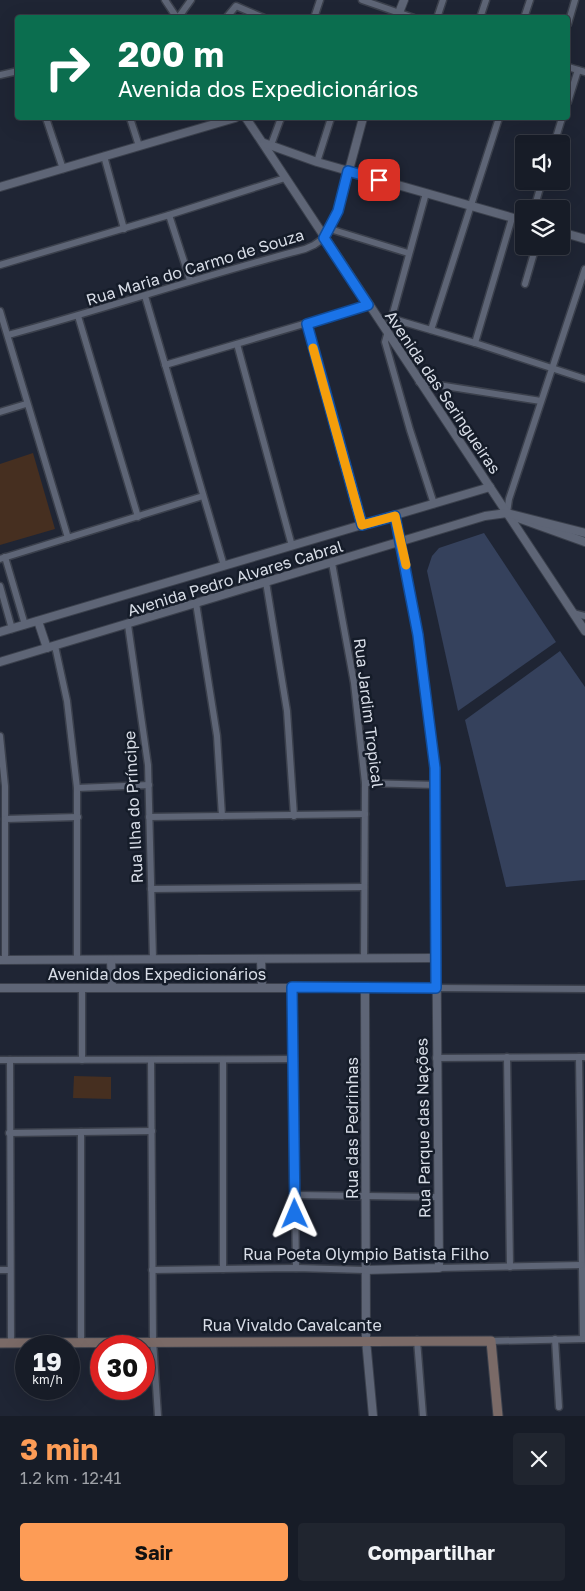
<!DOCTYPE html>
<html lang="pt">
<head>
<meta charset="utf-8">
<style>
	:root { --surface:#171c27; --page:#20252f; --text:#f1f3f6; --muted:#9ea1a7; --line:#363a44; --accent:#fd9c56 }
	body { margin:0; font-family:"Golos Text",sans-serif; background:var(--page); color:var(--text); height:100vh; display:flex; flex-direction:column; font-size:19px; white-space:nowrap }
	* { box-sizing:border-box; margin:0 }
	p { font-size:16px; color:var(--muted) }
	.icon { flex:none; width:28px; height:28px; fill:none; stroke:currentColor; stroke-width:2; stroke-linecap:round; stroke-linejoin:round }
	.map { position:relative; height:1416px; overflow:hidden }
	.sheet { display:flex; flex-direction:column; background:var(--surface); flex:1 }
	.sheet>* { flex:none }
	.hud { position:absolute; left:15px; top:15px; width:555px; height:105px; border-radius:5px; box-shadow:0 5px 20px #0002,0 0 0 1px var(--line); background:#0b6e4f; color:#fff; overflow:hidden }
	.fabs { position:absolute; left:515px; top:135px; display:grid; gap:10px }
	.fabs a { display:grid; place-items:center; width:55px; height:55px; border-radius:5px; background:var(--surface); box-shadow:0 5px 20px #0002,0 0 0 1px var(--line); font-size:25px }
	.speed { position:absolute; left:15px; top:1335px; display:flex; gap:10px; font-size:25px; font-weight:700; text-align:center }
	.speed>* { display:grid; place-content:center; width:65px; height:65px; border-radius:50%; background:var(--surface); box-shadow:0 5px 20px #0002,0 0 0 1px var(--line); line-height:1 }
	.speed small { font-size:12px; font-weight:400 }
	.speed .limit { border:8px solid #d22; background:#fff; color:#111 }
	.pin { position:absolute; display:grid; place-items:center; width:42px; height:42px; color:#fff; margin:-21px; border-radius:10px; box-shadow:0 2px 8px #0006 }
	.me { position:absolute; width:55px; margin:-28px; rotate:359deg; stroke-linejoin:round; filter:drop-shadow(0 0 4px #0008) }
	.turn { display:flex; align-items:center; gap:18px; height:105px; padding:0 20px; font-size:22px }
	.turn .icon { width:65px; height:65px; stroke-width:2.5 }
	.turn b { display:block; font-size:35px; line-height:42px }
	.round { display:grid; place-items:center; flex:none; width:52px; height:52px; border-radius:5px; background:var(--page) }
	.head { display:flex; align-items:center; justify-content:space-between; height:85px; padding:0 20px }
	h1 { font-size:30px; font-weight:700; line-height:38px; color:var(--accent) }
	.primary-button { display:flex; gap:10px; margin-top:auto; padding:10px 20px }
	.primary-button a { flex:1; height:58px; border-radius:5px; background:var(--accent); color:#111; font-size:20px; font-weight:700; line-height:58px; text-align:center }
	.primary-button a+a { background:var(--page); color:var(--text) }
	.map>svg:first-child { display:block }
	.green { fill:#462f20 }
	.water { fill:#35415c }
	.lines { fill:none; stroke-linecap:round; stroke-linejoin:round }
	.minor-casing { stroke:#3b404c; stroke-width:9 }
	.tertiary-casing { stroke:#3b404c; stroke-width:10 }
	.secondary-casing { stroke:#3b404c; stroke-width:11 }
	.minor { stroke:#5e6576; stroke-width:6 }
	.tertiary { stroke:#5e6576; stroke-width:8 }
	.secondary { stroke:#7a6a67; stroke-width:9 }
	.route-casing { stroke:#114b97; stroke-width:12 }
	.route { stroke:#1a73e8; stroke-width:9 }
	.slow { stroke:#f59e0b; stroke-width:9 }
	.labels { text-anchor:middle; stroke-width:5; stroke-linejoin:round; paint-order:stroke }
	.street-label { font-size:16px; fill:#d8dde7; stroke:#151c29 }
</style>
</head>
<body>
<div class="map">
<svg width="585" height="1416" viewBox="0 0 585 1416">
	<rect width="100%" height="100%" fill="#1f2534"/>
	<g class="green">
		<polygon points="33,453 55,529 0,545 0,464"/>
		<polygon points="74,1076 111,1077 111,1099 73,1098"/>
	</g>
	<g class="water">
		<polygon points="484,533 556,642 458,711 427,571 432,556 439,548"/>
		<polygon points="560,651 585,687 585,880 506,887 465,720"/>
	</g>
	<g class="lines">
		<defs>
			<g id="minor">
				<polyline points="165,0 177,18"/>
				<polyline points="362,0 414,18"/>
				<polyline points="178,18 191,0"/>
				<polyline points="226,18 236,6 264,18"/>
				<polyline points="314,18 320,0"/>
				<polyline points="437,18 443,0"/>
				<polyline points="480,18 486,0"/>
				<polyline points="524,18 530,0"/>
				<polyline points="568,24 575,0"/>
				<polyline points="568,67 585,72"/>
				<polyline points="0,75 18,71"/>
				<polyline points="568,102 578,70"/>
				<polyline points="46,118 63,169"/>
				<polyline points="130,118 139,146"/>
				<polyline points="554,144 562,118"/>
				<polyline points="271,145 281,118"/>
				<polyline points="104,156 124,229"/>
				<polyline points="317,162 331,118"/>
				<polyline points="426,193 385,342 410,430 434,504"/>
				<polyline points="534,209 542,181"/>
				<polyline points="169,215 190,280"/>
				<polyline points="330,229 408,253"/>
				<polyline points="0,265 169,215 285,178"/>
				<polyline points="525,284 536,246"/>
				<polyline points="145,296 224,566"/>
				<polyline points="0,311 68,538"/>
				<polyline points="78,316 138,517"/>
				<polyline points="390,318 475,343 585,379"/>
				<polyline points="307,324 362,525"/>
				<polyline points="431,330 499,118"/>
				<path d="M8,335C108,308 205,275 305,249L314,245L324,238"/>
				<polyline points="475,343 512,218"/>
				<polyline points="237,344 292,546"/>
				<polyline points="165,365 368,305"/>
				<polyline points="419,382 541,401"/>
				<polyline points="0,412 26,404"/>
				<polyline points="507,513 509,499 585,269"/>
				<polyline points="5,557 25,625"/>
				<polyline points="0,559 203,496"/>
				<polyline points="332,563 354,683 365,783 364,958"/>
				<polyline points="266,582 287,711 294,816"/>
				<polyline points="0,586 12,629"/>
				<polyline points="196,603 217,736 222,816"/>
				<polyline points="573,613 585,616"/>
				<polyline points="128,625 148,765 153,959"/>
				<polyline points="55,646 67,701 77,788 77,959"/>
				<polyline points="0,736 5,786 5,960"/>
				<polyline points="365,783 436,785"/>
				<polyline points="77,788 149,785"/>
				<polyline points="149,817 365,814"/>
				<polyline points="5,819 78,817"/>
				<polyline points="151,889 364,887"/>
				<polyline points="292,987 296,1268"/>
				<polyline points="82,988 82,1060"/>
				<polyline points="436,988 585,989"/>
				<polyline points="507,1057 510,1267"/>
				<polyline points="579,1057 583,1339"/>
				<polyline points="436,1058 585,1057"/>
				<polyline points="0,1060 294,1059"/>
				<polyline points="10,1060 11,1343"/>
				<polyline points="151,1060 153,1340 158,1416"/>
				<polyline points="81,1132 81,1342"/>
				<polyline points="9,1133 152,1131"/>
				<polyline points="294,1195 437,1197"/>
				<polyline points="439,1268 581,1265"/>
				<polyline points="223,1269 223,1060"/>
				<polyline points="0,1270 9,1270"/>
				<polyline points="152,1270 296,1268 365,1270"/>
				<polyline points="555,1339 559,1407"/>
				<polyline points="417,1340 423,1416"/>
				<polyline points="491,1341 585,1339"/>
			</g>
			<g id="tertiary">
				<polyline points="397,18 404,0"/>
				<polyline points="246,118 585,631"/>
				<polyline points="264,143 317,162 524,221"/>
				<polyline points="0,187 235,118"/>
				<polyline points="561,232 585,239"/>
				<polyline points="324,238 338,211 363,118"/>
				<polyline points="518,518 585,542"/>
				<polyline points="38,621 47,648"/>
				<polyline points="0,632 490,487"/>
				<polyline points="0,662 485,516 507,513 585,533"/>
				<polyline points="0,960 436,958"/>
				<polyline points="111,960 112,987"/>
				<polyline points="261,960 262,987"/>
				<polyline points="365,987 366,1340 373,1416"/>
				<polyline points="0,988 436,988"/>
				<polyline points="365,1270 439,1268 435,768 418,635 395,516"/>
			</g>
			<polyline id="secondary" points="0,1343 491,1341 498,1416"/>
		</defs>
		<use href="#minor" class="minor-casing"/>
		<use href="#tertiary" class="tertiary-casing"/>
		<use href="#secondary" class="secondary-casing"/>
		<use href="#minor" class="minor"/>
		<use href="#tertiary" class="tertiary"/>
		<use href="#secondary" class="secondary"/>
	</g>
	<g class="lines">
		<defs>
			<polyline id="route" points="295,1214 292,987 436,988 435,768 418,635 395,516 362,525 307,324 368,305 324,238 338,211 348,171 379,180"/>
		</defs>
		<use href="#route" class="route-casing"/>
		<use href="#route" class="route"/>
		<polyline class="slow" points="313,348 362,525 395,516 406,565"/>
	</g>
	<g class="labels">
		<g class="street-label">
			<text transform="translate(195 267) rotate(-17)" y="6">Rua Maria do Carmo de Souza</text>
			<text transform="translate(443 392) rotate(56)" y="6">Avenida das Seringueiras</text>
			<text transform="translate(235 578) rotate(-17)" y="6">Avenida Pedro Alvares Cabral</text>
			<text transform="translate(369 713) rotate(83)" y="6">Rua Jardim Tropical</text>
			<text transform="translate(133 807) rotate(-93)" y="6">Rua Ilha do Príncipe</text>
			<text x="157" y="980">Avenida dos Expedicionários</text>
			<text transform="translate(352 1128) rotate(-90)" y="6">Rua das Pedrinhas</text>
			<text transform="translate(423 1128) rotate(-91)" y="6">Rua Parque das Nações</text>
			<text x="366" y="1260">Rua Poeta Olympio Batista Filho</text>
			<text x="292" y="1331">Rua Vivaldo Cavalcante</text>
		</g>
	</g>
</svg>
<div class="fabs">
<a><svg class="icon" aria-label="sound" viewBox="0 0 24 24"><path d="M4 9h4l5-4v14l-5-4H4zM17 9q2 3 0 6"/></svg></a>
<a><svg class="icon" aria-label="layers" viewBox="0 0 24 24"><path d="M12 4l9 5-9 5-9-5zM3 14l9 5 9-5"/></svg></a>
</div>
<div class="speed"><div>19<small>km/h</small></div><div class="limit">30</div></div>
<div class="pin" style="left:379px;top:180px;background:#d93025"><svg class="icon" aria-label="arrive" viewBox="0 0 24 24"><path d="M6 21V4h12l-3 4 3 4H6"/></svg></div>
<svg class="me" style="left:295px;top:1214px" viewBox="-20 -20 40 40"><path d="M0-17L14 15 0 8-14 15z" fill="#1a73e8" stroke="#fff" stroke-width="4"/></svg>
<div class="hud">
<div class="turn"><svg class="icon" aria-label="right" viewBox="0 0 24 24"><path d="M7 20v-9h11M14 6l5 5-5 5"/></svg><div><b>200 m</b>Avenida dos Expedicionários</div></div>
</div>
</div>
<section class="sheet">
<div class="head"><div><h1>3 min</h1><p>1.2 km · 12:41</p></div><a class="round"><svg class="icon" aria-label="close" viewBox="0 0 24 24"><path d="M6 6l12 12M18 6L6 18"/></svg></a></div>
<div class="primary-button"><a>Sair</a><a>Compartilhar</a></div>
</section>
</body>
</html>
